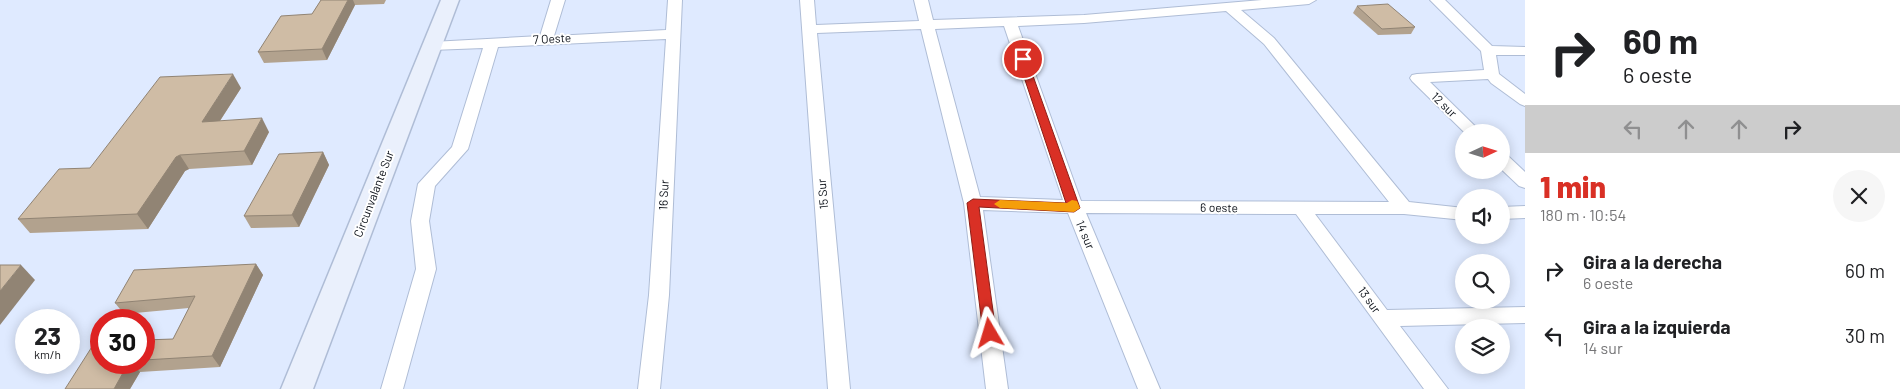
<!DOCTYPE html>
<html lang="es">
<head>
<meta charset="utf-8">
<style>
	:root { --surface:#fff; --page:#f6f6f6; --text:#202124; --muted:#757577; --accent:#d93025 }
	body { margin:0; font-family:Barlow,sans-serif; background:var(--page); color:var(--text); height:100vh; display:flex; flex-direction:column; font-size:19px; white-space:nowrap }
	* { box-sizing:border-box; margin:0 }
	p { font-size:16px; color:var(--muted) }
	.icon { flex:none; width:28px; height:28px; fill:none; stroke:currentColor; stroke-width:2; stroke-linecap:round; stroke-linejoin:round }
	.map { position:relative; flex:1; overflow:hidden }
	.panel { display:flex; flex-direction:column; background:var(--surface); width:375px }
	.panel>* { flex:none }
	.banner { background:#fff; color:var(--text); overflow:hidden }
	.needle { width:32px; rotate:86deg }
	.controls { position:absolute; left:1455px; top:124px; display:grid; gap:10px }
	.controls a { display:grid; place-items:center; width:55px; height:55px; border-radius:50%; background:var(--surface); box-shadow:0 2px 12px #0003; font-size:25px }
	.speed { position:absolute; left:15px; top:309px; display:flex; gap:10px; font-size:25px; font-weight:700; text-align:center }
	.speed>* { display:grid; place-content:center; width:65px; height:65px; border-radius:50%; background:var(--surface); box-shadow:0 2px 12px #0003; line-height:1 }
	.speed small { font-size:12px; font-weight:400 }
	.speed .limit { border:8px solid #d22; background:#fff; color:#111 }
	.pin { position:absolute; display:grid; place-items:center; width:42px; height:42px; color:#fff; margin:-21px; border:2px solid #fff; border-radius:50%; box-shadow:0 1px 5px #0007 }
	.me { position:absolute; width:55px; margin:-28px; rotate:353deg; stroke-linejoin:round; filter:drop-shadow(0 0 4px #0008) }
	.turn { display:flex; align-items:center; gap:18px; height:105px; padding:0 15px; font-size:22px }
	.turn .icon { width:65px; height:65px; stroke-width:2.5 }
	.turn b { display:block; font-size:35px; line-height:42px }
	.lanes { display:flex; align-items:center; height:48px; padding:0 15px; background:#0003; justify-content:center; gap:25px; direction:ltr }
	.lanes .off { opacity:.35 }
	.round { display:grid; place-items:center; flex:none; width:52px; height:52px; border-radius:26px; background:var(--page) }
	.summary { display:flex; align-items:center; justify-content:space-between; height:85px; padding:0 15px }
	h1 { font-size:30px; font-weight:800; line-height:38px; color:var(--accent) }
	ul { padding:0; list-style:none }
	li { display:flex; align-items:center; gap:15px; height:65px; padding:0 15px }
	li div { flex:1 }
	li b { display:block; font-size:19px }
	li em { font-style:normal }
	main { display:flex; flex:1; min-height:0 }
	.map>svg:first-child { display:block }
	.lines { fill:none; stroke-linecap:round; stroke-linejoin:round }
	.minor-casing { stroke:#afbdd6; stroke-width:2 }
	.secondary-casing { stroke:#afbdd6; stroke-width:3 }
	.minor { fill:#fff; fill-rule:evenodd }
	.secondary { fill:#eaf0fc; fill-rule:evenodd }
	.wall { fill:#b2a28e }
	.shaded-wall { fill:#918474 }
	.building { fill:#cfbca5; stroke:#918474 }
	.route { fill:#d93025; stroke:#8d1f18 }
	.slow { fill:#f59e0b }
	.labels { text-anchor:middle; stroke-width:4; stroke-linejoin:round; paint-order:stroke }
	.street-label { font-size:12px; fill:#0a0f17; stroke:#fff }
</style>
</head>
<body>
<main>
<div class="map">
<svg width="1525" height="389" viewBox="0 0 1525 389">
	<rect width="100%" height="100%" fill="#dfeaff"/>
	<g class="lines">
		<defs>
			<g id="minor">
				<polygon points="551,0 565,0 554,36 666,30 668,0 682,0 669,295 660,389 638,389 649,295 666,39 498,47 468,149 435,186 429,221 436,269 403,389 381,389 416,269 411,221 418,184 452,147 483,48 432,50 427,49 425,46 427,43 432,42 540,36"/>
				<path d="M800,0H814L816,25L919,21L914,0H928L933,20L1084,15L1262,0H1316L1309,4L1241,10L1274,38L1409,202L1464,208V220L1404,214H1315L1387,310L1525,307V323L1400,326L1448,389H1424L1296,214L1086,213L1160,389H1138L1068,213L983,210L1008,389H986L964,203L921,29L817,33L850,389H828ZM1226,11L1264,44L1389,202L1081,201L1018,26L1084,23ZM1004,26L1063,200L980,197L935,29Z"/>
				<polygon points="1430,0 1445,0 1492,46 1525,47 1525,55 1496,55 1499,74 1525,94 1525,106 1520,104 1491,83 1488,79 1430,82 1481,132 1464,132 1412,81 1410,78 1412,75 1417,74 1484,70 1481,51"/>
				<polygon points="1501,154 1507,155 1525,172 1525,188 1519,186 1501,169"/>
				<polygon points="1525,206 1525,218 1501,219 1501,207"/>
			</g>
			<polygon id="secondary" points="441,0 459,0 313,389 281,389"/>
		</defs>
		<use href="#minor" class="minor-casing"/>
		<use href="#secondary" class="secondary-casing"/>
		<use href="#minor" class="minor"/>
		<use href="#secondary" class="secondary"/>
	</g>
	<g class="wall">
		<polygon points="321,0 386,0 384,4 355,5 327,60 264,63 258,52 312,14"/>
		<polygon points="1357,6 1415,27 1411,34 1378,35 1353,13"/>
		<polygon points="241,88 220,121 269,132 252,165 189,169 185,171 148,229 30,233 18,219 90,168"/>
		<polygon points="323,152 329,165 299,227 251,228 244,216"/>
		<polygon points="256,264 263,275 220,367 140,372 130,389 65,389 101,362 144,362 144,340 173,339 189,308 124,314 115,303"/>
	</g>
	<g class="shaded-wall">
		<polygon points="348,0 353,0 355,5 327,60 322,49"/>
		<polygon points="233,74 241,88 210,136 202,122"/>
		<polygon points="262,118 269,132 252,165 244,151"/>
		<polygon points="323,152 329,165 299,227 292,215"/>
		<polygon points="180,155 189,169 185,171 148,229 137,214 176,157"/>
		<polygon points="256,264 263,275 220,367 212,356"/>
		<polygon points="21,265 35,280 0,325 0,291"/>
		<polygon points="129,362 131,362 140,372 130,389 114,389"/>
	</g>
	<g class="building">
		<polygon points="321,0 348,0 322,49 258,52 281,16 312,14"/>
		<polygon points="1388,4 1415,27 1382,29 1357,6"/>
		<polygon points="233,74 202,122 262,118 244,151 180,155 176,157 137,214 18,219 59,169 90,168 160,77"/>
		<polygon points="323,152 292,215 244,216 279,154"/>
		<polygon points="256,264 212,356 144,360 144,340 173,339 195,296 115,303 134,270"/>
		<polygon points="0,265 21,265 0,291"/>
		<polygon points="95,342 101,342 101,362 129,362 114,389 65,389"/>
	</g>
	<polygon class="route" points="1023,56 1027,59 1080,208 1074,212 979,207 996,333 994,337 990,339 985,337 983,333 967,203 973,199 1066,203 1018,59"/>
	<polygon class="slow" points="1000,200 1067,203 1072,200 1077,201 1080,208 1074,212 1000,208 994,204"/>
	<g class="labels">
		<g class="street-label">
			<text transform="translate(552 39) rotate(-3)" y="4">7 Oeste</text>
			<text transform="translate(1444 105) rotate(44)" y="4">12 sur</text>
			<text transform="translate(374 194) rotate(-69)" y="4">Circunvalante Sur</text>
			<text transform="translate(823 194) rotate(-95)" y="4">15 Sur</text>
			<text transform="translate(664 195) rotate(-87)" y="4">16 Sur</text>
			<text transform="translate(1219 208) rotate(1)" y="4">6 oeste</text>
			<text transform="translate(1085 235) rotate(67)" y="4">14 sur</text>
			<text transform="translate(1369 300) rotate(54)" y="4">13 sur</text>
		</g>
	</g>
</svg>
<div class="controls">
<a><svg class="needle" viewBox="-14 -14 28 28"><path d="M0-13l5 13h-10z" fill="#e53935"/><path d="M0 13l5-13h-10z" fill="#757577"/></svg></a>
<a><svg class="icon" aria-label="sound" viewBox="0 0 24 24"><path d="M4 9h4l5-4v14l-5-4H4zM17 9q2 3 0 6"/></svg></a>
<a><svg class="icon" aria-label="search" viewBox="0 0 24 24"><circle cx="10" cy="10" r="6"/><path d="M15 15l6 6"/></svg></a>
<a><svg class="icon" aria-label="layers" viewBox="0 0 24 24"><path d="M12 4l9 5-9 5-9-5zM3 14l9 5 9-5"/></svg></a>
</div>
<div class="speed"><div>23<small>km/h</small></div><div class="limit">30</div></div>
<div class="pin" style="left:1023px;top:59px;background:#d93025"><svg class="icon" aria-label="arrive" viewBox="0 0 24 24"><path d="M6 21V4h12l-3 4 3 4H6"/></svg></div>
<svg class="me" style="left:990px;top:333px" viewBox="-20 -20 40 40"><path d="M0-17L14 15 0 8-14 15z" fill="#d93025" stroke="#fff" stroke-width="4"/></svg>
</div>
<section class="panel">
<div class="banner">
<div class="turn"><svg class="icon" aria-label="right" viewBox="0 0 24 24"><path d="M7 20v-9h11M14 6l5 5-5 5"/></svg><div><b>60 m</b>6 oeste</div></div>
<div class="lanes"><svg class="icon off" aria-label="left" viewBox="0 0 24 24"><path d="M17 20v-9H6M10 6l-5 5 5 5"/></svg><svg class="icon off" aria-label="ahead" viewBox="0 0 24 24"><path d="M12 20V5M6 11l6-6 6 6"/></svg><svg class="icon off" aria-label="ahead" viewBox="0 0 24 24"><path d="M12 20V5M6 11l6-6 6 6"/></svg><svg class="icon" aria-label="right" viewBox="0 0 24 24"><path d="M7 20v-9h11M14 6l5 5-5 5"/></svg></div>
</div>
<div class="summary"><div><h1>1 min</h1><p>180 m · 10:54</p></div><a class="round"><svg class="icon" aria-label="close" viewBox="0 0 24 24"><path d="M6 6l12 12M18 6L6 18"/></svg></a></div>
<ul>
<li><svg class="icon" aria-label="right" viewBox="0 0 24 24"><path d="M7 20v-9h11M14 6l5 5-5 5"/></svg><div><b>Gira a la derecha</b><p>6 oeste</p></div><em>60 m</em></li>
<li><svg class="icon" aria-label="left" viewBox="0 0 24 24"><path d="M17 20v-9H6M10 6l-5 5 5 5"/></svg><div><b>Gira a la izquierda</b><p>14 sur</p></div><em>30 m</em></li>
</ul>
</section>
</main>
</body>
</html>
